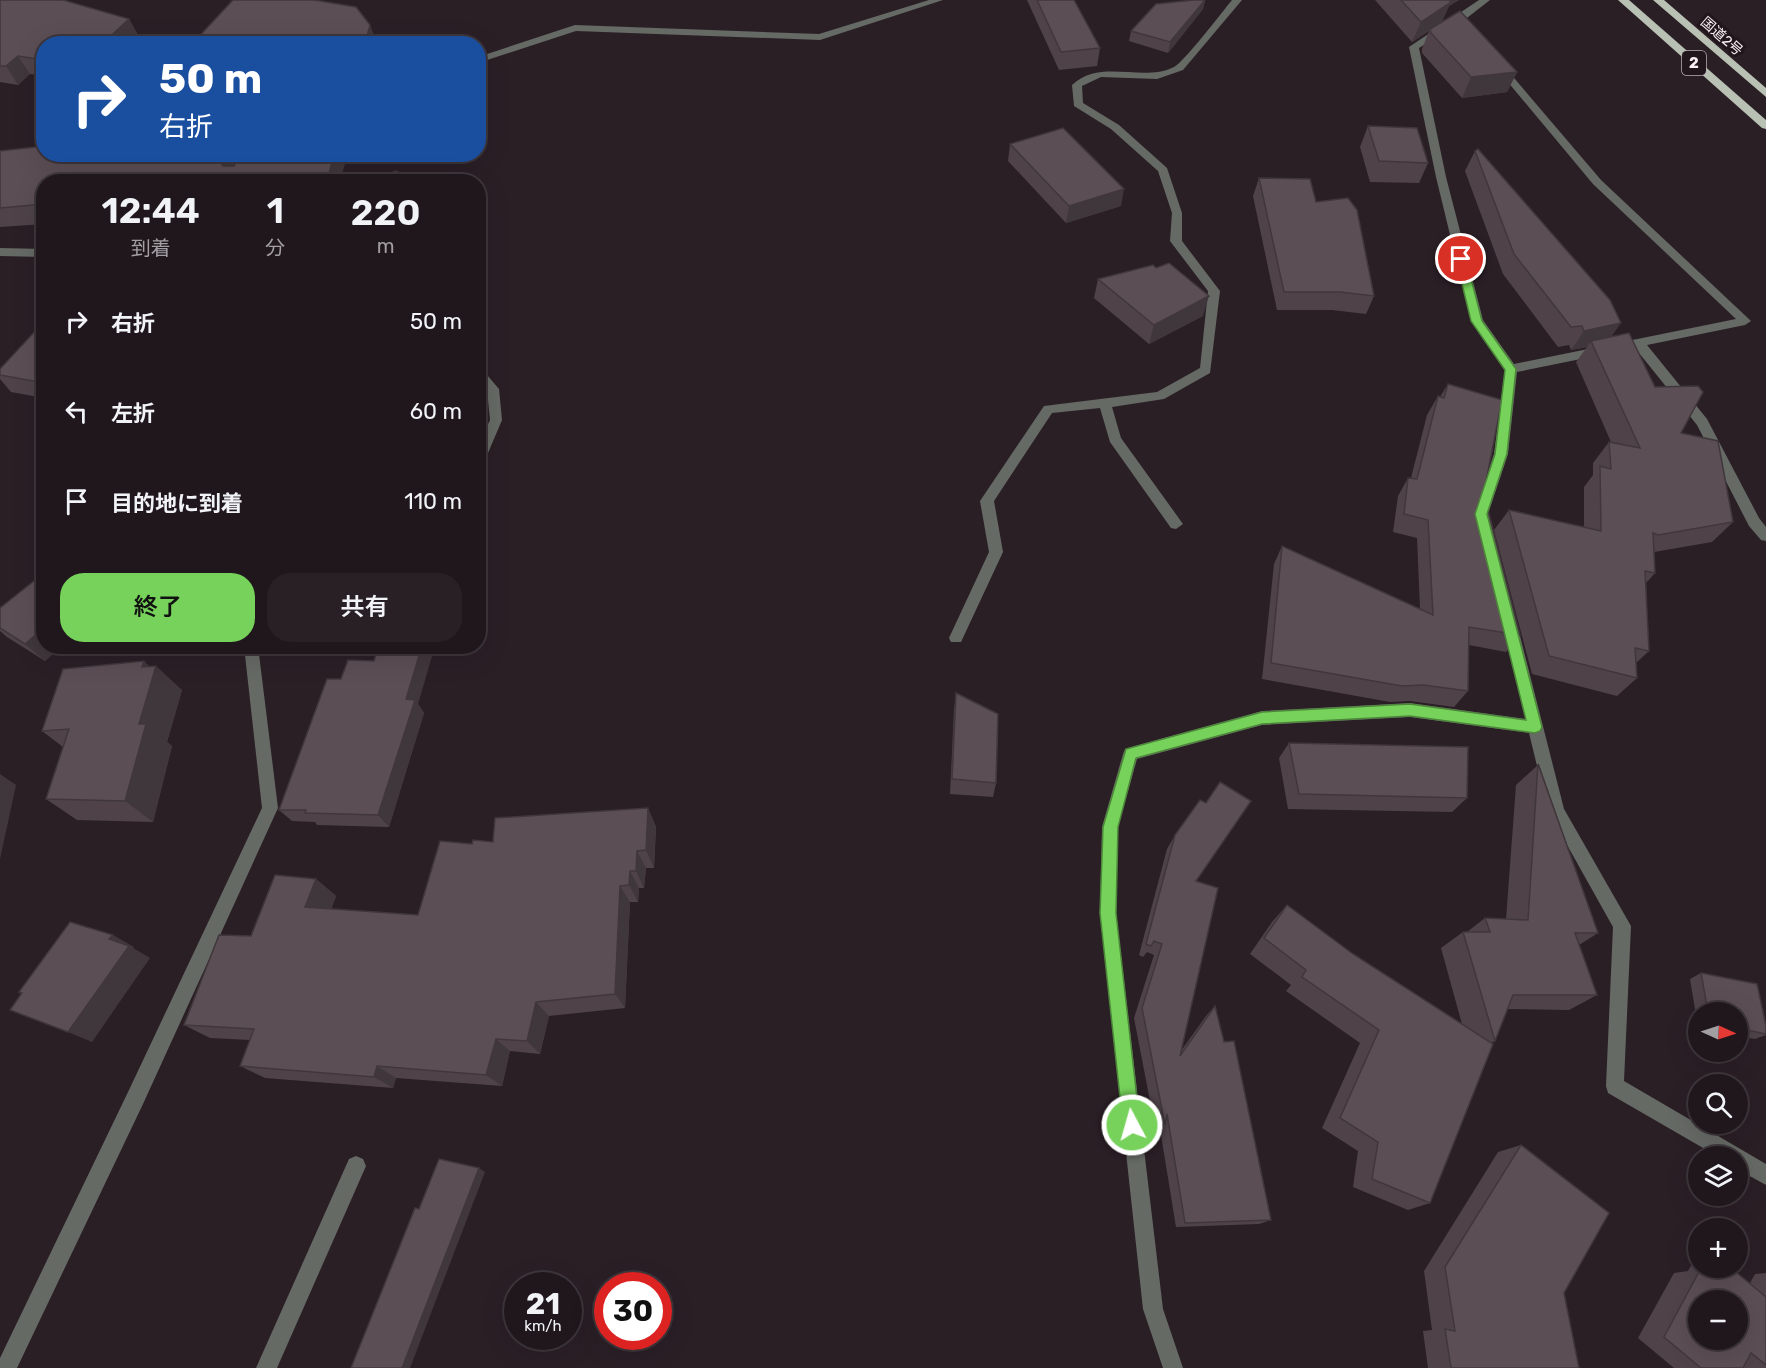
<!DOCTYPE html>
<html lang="ja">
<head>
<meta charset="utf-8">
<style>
	:root { --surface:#20171c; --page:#282025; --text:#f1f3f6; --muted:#a29fa3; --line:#3d363b; --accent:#76d25a }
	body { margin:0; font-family:Rubik,"Noto Sans JP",sans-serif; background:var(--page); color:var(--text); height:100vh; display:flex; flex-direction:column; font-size:22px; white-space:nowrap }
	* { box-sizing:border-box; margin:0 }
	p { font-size:20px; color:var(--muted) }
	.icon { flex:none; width:33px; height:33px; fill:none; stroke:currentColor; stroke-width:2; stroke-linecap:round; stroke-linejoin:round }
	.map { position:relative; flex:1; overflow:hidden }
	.sheet { position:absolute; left:36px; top:174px; width:450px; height:480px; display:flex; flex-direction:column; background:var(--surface); border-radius:24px; box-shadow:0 6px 24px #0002,0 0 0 2px var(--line) }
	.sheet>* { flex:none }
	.banner { position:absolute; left:36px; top:36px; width:450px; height:126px; border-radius:24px; box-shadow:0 6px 24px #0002,0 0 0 2px var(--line); background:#1a4fa0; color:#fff; overflow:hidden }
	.needle { width:39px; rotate:93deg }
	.fabs { position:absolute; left:1688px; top:1002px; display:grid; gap:12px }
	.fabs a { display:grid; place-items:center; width:60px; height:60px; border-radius:50%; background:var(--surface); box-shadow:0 6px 24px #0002,0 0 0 2px var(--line); font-size:30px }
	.speed { position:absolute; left:504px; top:1272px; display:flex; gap:12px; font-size:30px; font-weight:700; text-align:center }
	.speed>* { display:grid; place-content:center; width:78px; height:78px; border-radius:50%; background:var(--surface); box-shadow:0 6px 24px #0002,0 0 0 2px var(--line); line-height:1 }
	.speed small { font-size:15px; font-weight:400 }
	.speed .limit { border:9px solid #d22; background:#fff; color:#111 }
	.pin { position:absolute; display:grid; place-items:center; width:51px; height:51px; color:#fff; margin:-26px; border:3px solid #fff; border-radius:50%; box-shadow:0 2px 6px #0007 }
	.me { position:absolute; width:66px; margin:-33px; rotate:354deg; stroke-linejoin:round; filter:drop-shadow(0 0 4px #0008) }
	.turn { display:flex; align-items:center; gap:21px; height:126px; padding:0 24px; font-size:27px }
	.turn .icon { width:78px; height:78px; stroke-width:2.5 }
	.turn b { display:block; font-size:42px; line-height:51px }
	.eta { display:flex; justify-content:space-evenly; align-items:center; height:102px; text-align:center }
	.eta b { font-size:36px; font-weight:600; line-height:42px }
	.primary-button { display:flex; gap:12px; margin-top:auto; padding:12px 24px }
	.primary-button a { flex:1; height:69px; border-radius:24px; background:var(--accent); color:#111; font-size:24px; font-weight:600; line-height:69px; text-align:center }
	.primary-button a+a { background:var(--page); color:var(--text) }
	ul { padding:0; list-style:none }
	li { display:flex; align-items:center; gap:18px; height:90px; padding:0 24px }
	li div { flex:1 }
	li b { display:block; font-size:22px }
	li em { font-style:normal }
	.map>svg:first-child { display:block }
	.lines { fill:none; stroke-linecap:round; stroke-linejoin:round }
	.service { fill:#666a65; fill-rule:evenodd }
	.minor { fill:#666a65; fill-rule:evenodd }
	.trunk { fill:#b8c1b4; fill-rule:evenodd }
	.wall { fill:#4f4349 }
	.shaded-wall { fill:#40373c }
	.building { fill:#5c4e55; stroke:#40373c; stroke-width:1.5; fill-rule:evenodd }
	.route { fill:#76d25a; stroke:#4d883a; stroke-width:1.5 }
	.labels { text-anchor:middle; stroke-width:6; stroke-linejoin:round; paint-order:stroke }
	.far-street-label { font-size:14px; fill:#f8eff4; stroke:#21161c }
	.shield { fill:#21161c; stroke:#b8aeb3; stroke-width:1.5 }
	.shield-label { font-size:15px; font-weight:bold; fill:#f8eff4 }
</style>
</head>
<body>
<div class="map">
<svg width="1766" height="1368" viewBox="0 0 1766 1368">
	<rect width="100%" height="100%" fill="#2b1f26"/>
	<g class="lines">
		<polygon class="service" points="356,1156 363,1159 366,1166 277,1368 256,1368 349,1159"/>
		<g class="minor">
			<polygon points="929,0 943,0 820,40 576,31 478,63 478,57 575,25 819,34"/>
			<path d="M1232,0H1242L1183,70L1157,79L1101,77L1082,86L1083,103L1119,125L1167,168L1182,213V241L1220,291L1210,373L1164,399L1112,407L1121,438L1183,524L1176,529L1171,528L1110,442L1100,408L1052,413L994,501L1003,552L961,642H951L949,638L989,552L980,501L1044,406L1157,392L1200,368L1208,291L1170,241L1172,213L1158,171L1111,129L1074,106L1072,85C1101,58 1142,83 1174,67C1185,61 1222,12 1232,0Z"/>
			<polygon points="1479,0 1490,0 1463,21 1419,48 1446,177 1483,320 1514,364 1736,319 1593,184 1497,69 1495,67 1500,64 1503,65 1601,180 1751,321 1745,325 1647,345 1707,419 1759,518 1766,527 1766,541 1761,540 1749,526 1697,425 1635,348 1517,372 1508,454 1488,514 1490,522 1483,527 1478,526 1474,514 1494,454 1505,369 1471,321 1436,177 1409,47"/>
			<polygon points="0,248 44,249 44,257 0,256"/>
			<polygon points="478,368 482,369 499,389 502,420 485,460 478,465 478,445 490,420 487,390 478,381"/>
			<polygon points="1510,618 1515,620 1517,624 1564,809 1631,926 1624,1081 1766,1164 1766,1185 1737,1169 1737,1156 1717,1156 1608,1093 1606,1086 1613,927 1548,811 1529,733 1410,717 1262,725 1137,759 1118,827 1116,913 1163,1309 1183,1368 1163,1368 1143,1309 1100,913 1102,827 1123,754 1125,749 1131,747 1262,711 1410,703 1526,719 1503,624 1505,620"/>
			<polygon points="244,646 258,646 278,808 143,1104 17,1368 0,1368 0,1358 129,1090 262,808"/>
		</g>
		<g class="trunk">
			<polygon points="1618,0 1629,0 1766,120 1766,129 1762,128"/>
			<polygon points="1653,0 1664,0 1766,88 1766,97"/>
		</g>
	</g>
	<g class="wall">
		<polygon points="0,0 64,1 129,19 139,37 44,44 44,76 30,74 18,85 0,82"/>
		<polygon points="1027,0 1074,0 1100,48 1097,66 1059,70"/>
		<polygon points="1194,0 1205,0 1203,9 1168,53 1129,41 1131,31"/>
		<polygon points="1375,0 1459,0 1449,6 1442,21 1517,72 1507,92 1462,98 1422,53 1422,49 1429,31 1412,42"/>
		<polygon points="1368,126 1428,163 1419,183 1370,182 1360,147"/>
		<polygon points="1010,144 1121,206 1066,223 1008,161"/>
		<polygon points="0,151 44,154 346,154 347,156 44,182 44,224 0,227"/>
		<polygon points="1475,151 1612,336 1655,387 1733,522 1712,542 1654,552 1655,573 1646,583 1649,651 1636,663 1637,678 1617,696 1532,674 1494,530 1509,510 1584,527 1584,487 1593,475 1593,463 1609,442 1611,442 1576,362 1587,347 1571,350 1569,345 1558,347 1503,274 1465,171"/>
		<polygon points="1259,178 1316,202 1374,296 1366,314 1332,310 1277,310 1253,196"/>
		<polygon points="1098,279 1203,316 1149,344 1094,298"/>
		<polygon points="44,329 44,398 11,392 0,379 0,369"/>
		<polygon points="1448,384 1520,635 1506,652 1469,645 1468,691 1454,707 1410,701 1390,702 1262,679 1274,564 1282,546 1420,609 1417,538 1393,532 1398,496 1408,478 1411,478 1427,415 1438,396 1440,397"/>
		<polygon points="0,608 44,646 62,646 45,661 7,637 0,631"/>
		<polygon points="149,666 182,690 167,742 172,746 153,822 77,820 46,799 63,747 42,731"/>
		<polygon points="956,693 996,783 993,797 950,794 954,709"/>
		<polygon points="418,704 424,713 389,827 317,825 315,822 292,821 279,810"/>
		<polygon points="1289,743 1467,798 1452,812 1288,809 1279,758"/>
		<polygon points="1539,764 1598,933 1579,945 1597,995 1569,1010 1507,1009 1495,1041 1491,1043 1430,1203 1408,1210 1353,1187 1358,1151 1322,1128 1360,1043 1286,991 1291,985 1250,954 1272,922 1287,905 1353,954 1462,1024 1441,948 1463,932 1467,932 1485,918 1506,919 1516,785"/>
		<polygon points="1251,801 1196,881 1181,1051 1206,1016 1215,1006 1224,1042 1271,1220 1259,1224 1176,1227 1160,1129 1156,1132 1134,1018 1154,955 1147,952 1143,957 1139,955 1167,849 1175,835 1206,803"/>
		<polygon points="648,808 656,827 654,868 646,868 644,888 639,888 638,902 630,902 625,1008 549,1016 540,1054 510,1051 502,1086 396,1078 393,1088 265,1078 240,1066 250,1040 210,1038 184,1025 251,936 316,879 336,896 331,909 418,915 472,844 493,842"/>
		<polygon points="1701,973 1766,1026 1766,1035 1755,1039 1737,1036 1737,1012 1698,1012 1698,1027 1690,979"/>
		<polygon points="1521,1145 1564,1293 1579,1368 1428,1368 1423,1331 1432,1330 1424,1271 1498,1152"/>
		<polygon points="1698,1261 1698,1268 1731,1268 1750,1283 1755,1274 1766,1273 1766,1368 1674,1368 1638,1338 1674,1273 1688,1271 1693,1262"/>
	</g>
	<g class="shaded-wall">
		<polygon points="1205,0 1203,9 1168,53 1170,42"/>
		<polygon points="1441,0 1459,0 1449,6 1442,22 1430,29 1429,31 1412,42 1421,22"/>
		<polygon points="129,19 139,37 132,44 102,44"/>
		<polygon points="370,25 377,43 377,44 365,44"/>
		<polygon points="18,56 30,74 18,85 6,66"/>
		<polygon points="1517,72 1507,92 1462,98 1471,77"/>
		<polygon points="225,154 245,154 231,181 221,163"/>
		<polygon points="334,154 346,154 347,156 340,182 327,182"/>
		<polygon points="1124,189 1121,206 1066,223 1069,206"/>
		<polygon points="1209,296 1203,316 1149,344 1154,325"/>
		<polygon points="1621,323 1607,343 1591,341 1587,347 1571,350 1584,331"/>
		<polygon points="478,384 486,402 488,420 484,427 478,430"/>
		<polygon points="44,628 44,646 62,646 45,661 25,644"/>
		<polygon points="422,646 435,646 418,704 424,713 389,827 378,815 406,699"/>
		<polygon points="144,661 155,672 156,666 182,690 167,742 172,746 153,822 125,801 139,724 142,667"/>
		<polygon points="0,774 16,785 0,859"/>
		<polygon points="648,808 656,827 654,868 646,850"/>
		<polygon points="637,851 646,868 644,888 636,871"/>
		<polygon points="630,871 639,888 638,902 629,885"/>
		<polygon points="316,879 336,896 326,923 305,907"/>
		<polygon points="620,886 630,902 625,1008 615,994"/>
		<polygon points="113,935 134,947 133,948 150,958 92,1042 68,1032 109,939"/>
		<polygon points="536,1002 549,1016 540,1054 527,1041"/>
		<polygon points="496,1039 510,1051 502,1086 486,1075"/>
		<polygon points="377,1066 396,1078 393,1088 374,1077"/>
		<polygon points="479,1168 485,1172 410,1368 402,1368"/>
	</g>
	<g class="building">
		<polygon points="0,0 63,0 129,19 102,44 44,44 44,60 18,56 6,66 0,66"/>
		<polygon points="233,0 314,0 356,7 370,25 365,44 192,44"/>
		<polygon points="1037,0 1074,0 1100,48 1061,52"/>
		<polygon points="1194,0 1205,0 1170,42 1131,31 1156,4"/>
		<polygon points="1401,0 1449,0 1451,2 1421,22"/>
		<polygon points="1460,11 1517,72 1471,77 1431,33 1430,29"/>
		<polygon points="1368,126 1417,128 1428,163 1379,161"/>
		<polygon points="1063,128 1124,189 1069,206 1010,144"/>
		<polygon points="44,146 44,154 225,154 221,163 223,166 234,166 240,154 334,154 327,182 44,182 44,204 0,208 0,151"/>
		<polygon points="1478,149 1610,300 1621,323 1584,331 1582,326 1571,327 1514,254 1475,151"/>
		<polygon points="396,171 415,182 364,182"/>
		<polygon points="1259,178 1310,179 1316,202 1348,198 1357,210 1374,296 1340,292 1284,292"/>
		<polygon points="357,179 358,182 344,182"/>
		<polygon points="1169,263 1209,296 1154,325 1098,279 1153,265 1156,268"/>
		<polygon points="38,328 44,329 44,383 0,375 0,369"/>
		<polygon points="1629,333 1655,387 1698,386 1703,392 1681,433 1718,441 1733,522 1658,535 1653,533 1655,573 1645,571 1649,651 1635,648 1637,678 1549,656 1509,510 1601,531 1600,466 1611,469 1609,442 1640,448 1591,341"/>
		<polygon points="1448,384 1502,400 1482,502 1486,502 1520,635 1469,627 1468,691 1423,685 1402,686 1271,663 1282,546 1433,615 1428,520 1404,514 1408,478 1417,479 1438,396 1444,398"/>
		<polygon points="44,573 44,628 25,644 0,628 0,608"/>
		<polygon points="379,646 422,646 406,699 415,700 378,815 305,813 306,810 279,810 327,679 341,679 348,660 374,661"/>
		<polygon points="144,661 142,667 156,666 139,724 146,724 125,801 46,799 69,729 42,731 63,669"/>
		<polygon points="956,693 998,714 996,783 952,779"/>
		<polygon points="1289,743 1468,747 1467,798 1299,794"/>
		<polygon points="1538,764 1598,933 1575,933 1597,995 1513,995 1495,1041 1463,932 1490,932 1485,918 1528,920"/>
		<polygon points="1220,782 1251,801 1196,881 1218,888 1180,1056 1215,1006 1224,1042 1234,1041 1271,1220 1185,1223 1167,1114 1165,1125 1142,1008 1162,944 1154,941 1151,946 1146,944 1175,835 1200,800 1206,803"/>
		<polygon points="648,808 646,850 637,851 636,871 630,871 629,885 620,886 615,994 536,1002 527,1041 496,1039 486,1075 377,1066 374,1077 240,1066 254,1029 184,1025 219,935 251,936 275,875 316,879 305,907 418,915 440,841 472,844 473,840 493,842 495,818"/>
		<polygon points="1287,905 1353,954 1493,1044 1430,1203 1372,1179 1378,1142 1340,1118 1379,1030 1302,977 1306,970 1264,938"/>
		<polygon points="70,922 113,935 109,939 129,946 68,1032 10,1010 22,993 19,992"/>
		<polygon points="1701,973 1757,984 1766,1026 1766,1034 1737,1028 1737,1012 1708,1012"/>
		<polygon points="1521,1145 1609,1213 1564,1293 1579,1368 1451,1368 1445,1329 1455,1331 1445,1267"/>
		<polygon points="439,1159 479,1168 402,1368 351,1368 415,1208 419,1209"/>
		<path d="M1715,1268H1731L1766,1297V1365L1751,1353L1743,1368H1701L1664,1337L1700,1270L1710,1277ZM1698,1300H1737V1340H1698Z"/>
	</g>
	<polygon class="route" points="1461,256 1466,259 1482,321 1516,369 1507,454 1487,514 1542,727 1540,731 1535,733 1410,716 1262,724 1136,758 1118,827 1116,913 1140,1125 1138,1131 1132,1134 1126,1131 1123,1125 1100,913 1103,827 1126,749 1262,712 1410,704 1526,720 1475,514 1495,454 1505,370 1471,321 1456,259"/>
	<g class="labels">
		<g class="far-street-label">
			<text transform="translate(1722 36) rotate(41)" y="5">国道2号</text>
		</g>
		<rect class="shield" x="1682" y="51" width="24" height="24" rx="4.5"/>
		<g class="shield-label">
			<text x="1694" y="68">2</text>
		</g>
	</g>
</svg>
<div class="fabs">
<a><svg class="needle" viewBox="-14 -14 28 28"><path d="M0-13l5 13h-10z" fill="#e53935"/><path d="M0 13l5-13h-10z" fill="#a29fa3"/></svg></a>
<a><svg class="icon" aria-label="search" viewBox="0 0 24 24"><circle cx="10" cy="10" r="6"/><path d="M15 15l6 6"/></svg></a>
<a><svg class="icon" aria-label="layers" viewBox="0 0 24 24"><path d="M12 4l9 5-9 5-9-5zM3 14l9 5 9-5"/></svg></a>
<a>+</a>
<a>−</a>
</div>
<div class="speed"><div>21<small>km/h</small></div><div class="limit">30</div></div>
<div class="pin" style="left:1461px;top:259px;background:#d93025"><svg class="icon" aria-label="arrive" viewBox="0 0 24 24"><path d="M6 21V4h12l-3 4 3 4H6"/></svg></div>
<svg class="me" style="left:1132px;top:1125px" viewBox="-20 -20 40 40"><circle r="17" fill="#76d25a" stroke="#fff" stroke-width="3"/><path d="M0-11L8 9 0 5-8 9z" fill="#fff"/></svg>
<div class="banner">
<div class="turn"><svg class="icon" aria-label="right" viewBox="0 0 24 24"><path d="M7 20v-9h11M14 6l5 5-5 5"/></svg><div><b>50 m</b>右折</div></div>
</div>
<section class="sheet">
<div class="eta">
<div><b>12:44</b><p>到着</p></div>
<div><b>1</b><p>分</p></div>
<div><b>220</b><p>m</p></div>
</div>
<ul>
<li><svg class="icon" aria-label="right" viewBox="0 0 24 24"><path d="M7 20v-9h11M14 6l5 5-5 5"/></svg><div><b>右折</b></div><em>50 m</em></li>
<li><svg class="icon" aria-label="left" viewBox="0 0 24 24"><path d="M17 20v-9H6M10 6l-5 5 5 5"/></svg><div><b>左折</b></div><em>60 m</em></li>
<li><svg class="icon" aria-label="arrive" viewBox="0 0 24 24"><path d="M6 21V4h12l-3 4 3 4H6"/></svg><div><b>目的地に到着</b></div><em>110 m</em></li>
</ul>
<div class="primary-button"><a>終了</a><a>共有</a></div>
</section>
</div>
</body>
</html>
